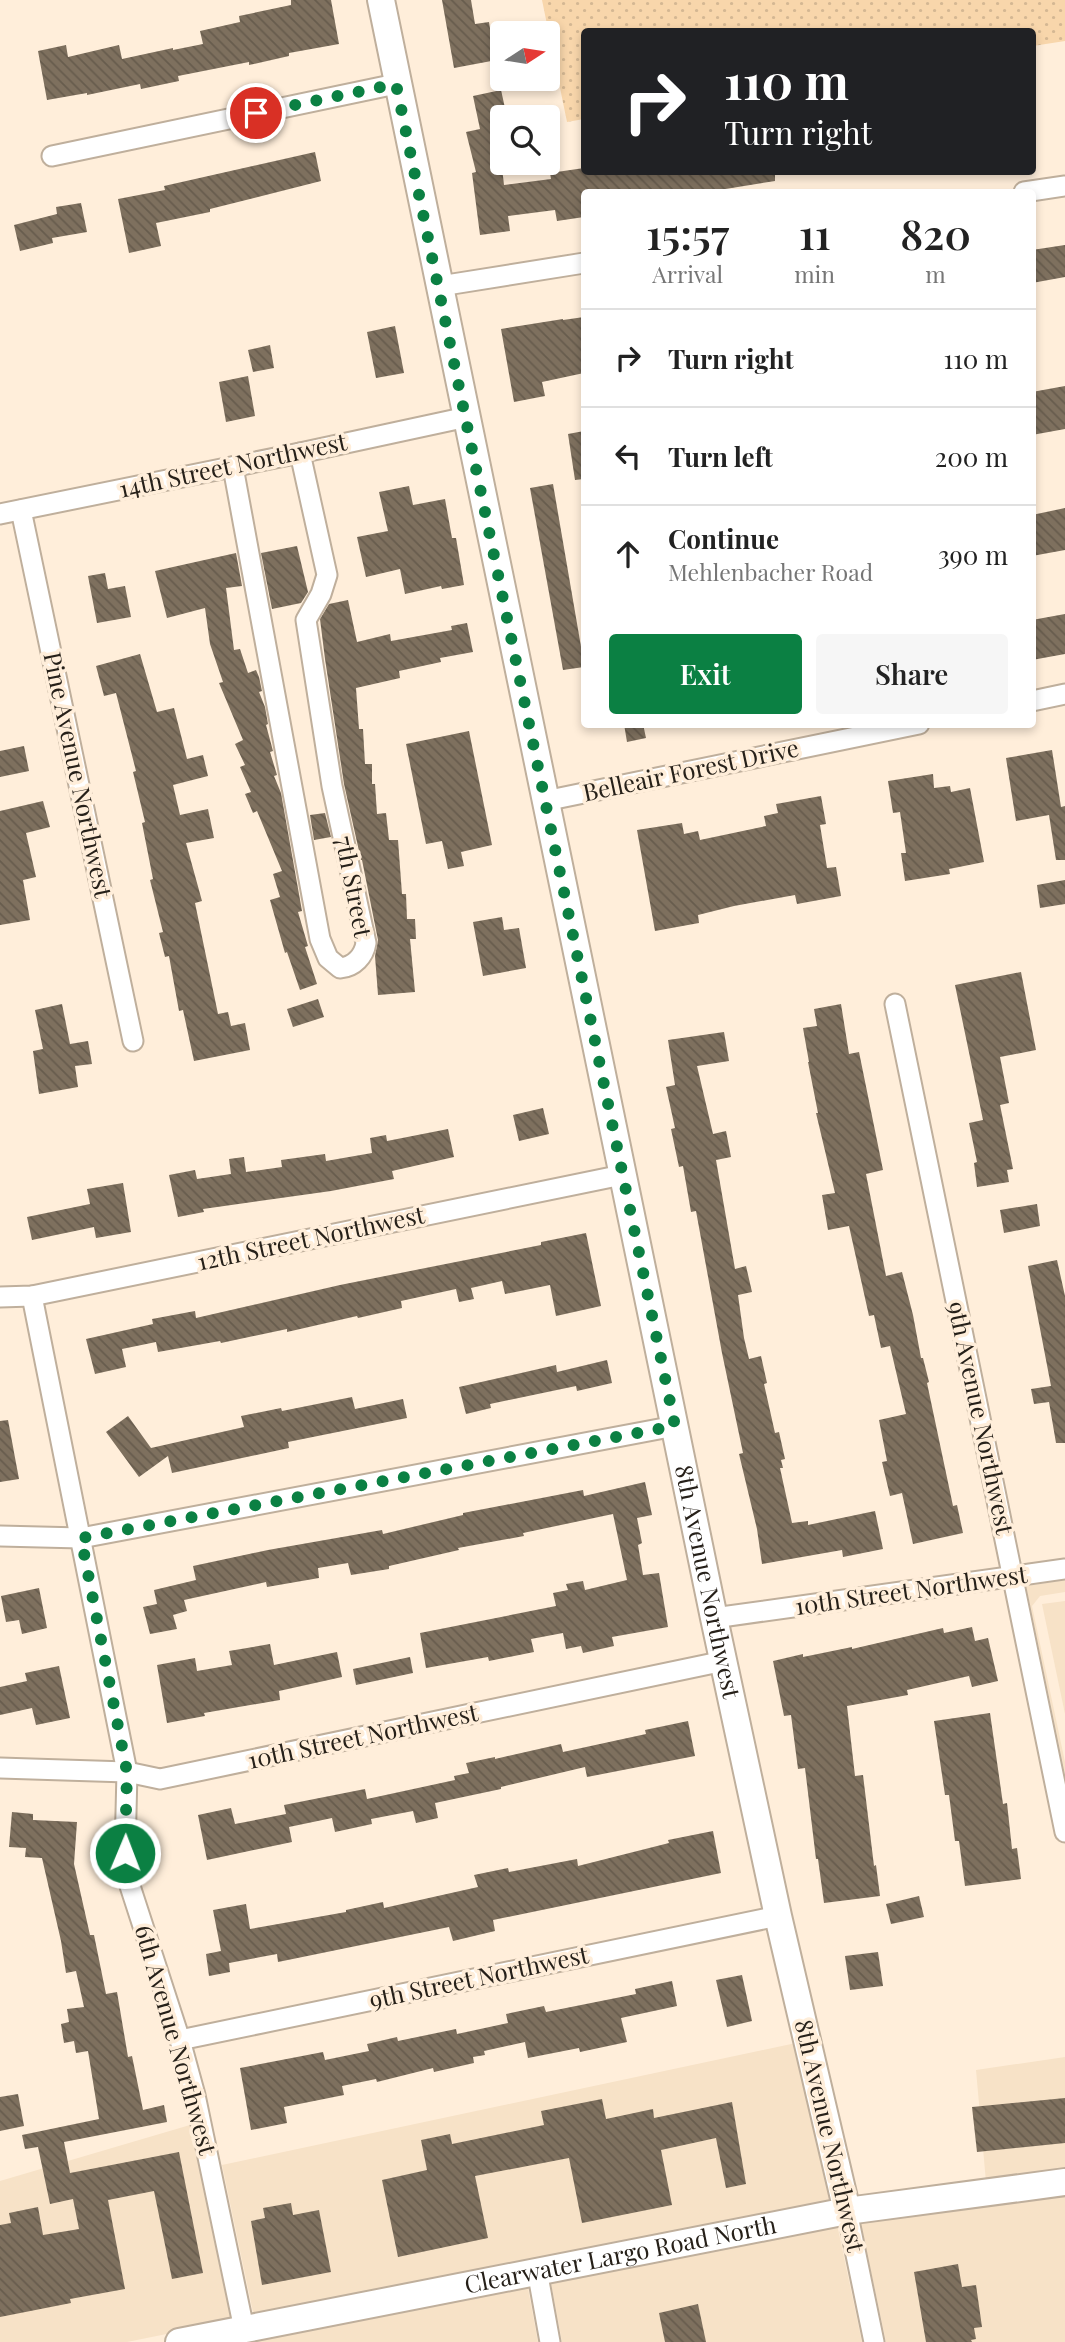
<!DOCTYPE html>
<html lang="en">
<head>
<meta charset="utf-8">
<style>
	:root { --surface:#fff; --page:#f6f6f6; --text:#222; --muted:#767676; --line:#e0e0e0; --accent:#0b8043 }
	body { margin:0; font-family:"Playfair Display",serif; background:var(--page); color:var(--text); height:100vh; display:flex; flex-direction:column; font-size:26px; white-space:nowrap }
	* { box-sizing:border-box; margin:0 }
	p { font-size:23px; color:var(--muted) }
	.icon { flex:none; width:38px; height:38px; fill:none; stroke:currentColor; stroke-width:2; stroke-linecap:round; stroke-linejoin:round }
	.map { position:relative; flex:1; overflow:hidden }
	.side { position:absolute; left:581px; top:189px; width:455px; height:539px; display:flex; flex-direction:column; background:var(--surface); border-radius:7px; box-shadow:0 4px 10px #0003 }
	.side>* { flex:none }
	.hud { position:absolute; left:581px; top:28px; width:455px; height:147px; border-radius:7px; box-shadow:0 4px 10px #0003; background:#202124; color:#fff; overflow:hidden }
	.needle { width:46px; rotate:78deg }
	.controls { position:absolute; left:490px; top:21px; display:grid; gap:14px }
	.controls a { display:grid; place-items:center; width:70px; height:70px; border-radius:7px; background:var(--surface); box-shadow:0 4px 10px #0003; font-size:35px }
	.pin { position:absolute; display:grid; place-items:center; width:60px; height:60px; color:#fff; margin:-30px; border:4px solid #fff; border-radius:50%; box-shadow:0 2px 7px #0007 }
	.me { position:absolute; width:77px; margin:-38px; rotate:1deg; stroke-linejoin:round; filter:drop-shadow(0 0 5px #0008) }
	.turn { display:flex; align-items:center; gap:24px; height:147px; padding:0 28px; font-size:32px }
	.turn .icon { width:91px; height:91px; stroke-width:2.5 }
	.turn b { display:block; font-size:49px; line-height:60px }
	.eta { display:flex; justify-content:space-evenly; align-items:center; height:119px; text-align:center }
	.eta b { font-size:42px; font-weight:600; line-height:49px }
	.action { display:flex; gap:14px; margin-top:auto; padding:14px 28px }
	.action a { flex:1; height:80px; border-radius:7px; background:var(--accent); color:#fff; font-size:28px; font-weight:600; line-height:80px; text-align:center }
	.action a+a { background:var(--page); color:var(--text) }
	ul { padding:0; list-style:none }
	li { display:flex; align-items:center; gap:21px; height:98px; padding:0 28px; border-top:2px solid var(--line) }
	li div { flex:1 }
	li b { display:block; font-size:26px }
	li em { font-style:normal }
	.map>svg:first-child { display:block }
	.built { fill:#f7e2c7 }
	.green { fill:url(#green-dots) }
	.building { fill:url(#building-back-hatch) }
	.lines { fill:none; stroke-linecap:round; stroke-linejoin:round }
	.street-casing { stroke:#bfaf9c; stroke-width:23 }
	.secondary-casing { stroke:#bfaf9c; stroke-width:30 }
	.street { stroke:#fff; stroke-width:19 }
	.secondary { stroke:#fff; stroke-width:26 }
	.route { stroke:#0b8043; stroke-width:12; stroke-dasharray:0 21.6 }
	.labels { text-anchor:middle; stroke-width:7; stroke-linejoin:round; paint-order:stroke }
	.street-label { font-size:24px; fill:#262019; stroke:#ffeeda }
</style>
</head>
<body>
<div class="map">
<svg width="1065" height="2342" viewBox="0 0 1065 2342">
	<defs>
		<pattern id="green-dots" width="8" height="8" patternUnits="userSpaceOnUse" patternTransform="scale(1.75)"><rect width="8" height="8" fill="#f8d6ab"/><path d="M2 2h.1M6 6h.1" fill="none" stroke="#d4b793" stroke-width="1.8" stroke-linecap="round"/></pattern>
		<pattern id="building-back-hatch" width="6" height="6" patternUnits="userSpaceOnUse" patternTransform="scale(1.75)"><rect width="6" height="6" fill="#7e705e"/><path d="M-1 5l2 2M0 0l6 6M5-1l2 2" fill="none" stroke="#675c4d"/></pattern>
	</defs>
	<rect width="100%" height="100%" fill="#ffeeda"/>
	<g class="built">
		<polygon points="1065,1580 1065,1592 1040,1596 1032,1606 1065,1762 1065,1774 1026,1586"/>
		<polygon points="1065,1601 1065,1714 1042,1604"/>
		<polygon points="796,2043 833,2203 254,2317 222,2165"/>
		<polygon points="1065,2057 1065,2171 986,2182 976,2070"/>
		<polygon points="190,2125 231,2321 127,2342 0,2342 0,2181"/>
		<polygon points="1065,2192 1065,2342 886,2342 860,2220"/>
		<polygon points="837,2224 862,2342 562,2342 550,2278"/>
		<polygon points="527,2283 538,2342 230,2342"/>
	</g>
	<polygon class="green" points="542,0 1065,0 1065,41 1033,46 1032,32 584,32 584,119 567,122"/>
	<g class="building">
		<polygon points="291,0 331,0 339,44 289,53 289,56 249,65 249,62 178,76 179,81 141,89 140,84 87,95 87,93 47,100 38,51 66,45 68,57 119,45 122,59 173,48 173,50 203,44 200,31 240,22 239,16 291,5"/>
		<polygon points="442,0 471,0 475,24 489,22 491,35 502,33 502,59 454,68"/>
		<polygon points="501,90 507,117 502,117 502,140 499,141 504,185 551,179 550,173 584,168 584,172 775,172 775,181 707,192 584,192 584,217 557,221 555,210 508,216 510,231 480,235 472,173 476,172 466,132 480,129 473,96"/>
		<polygon points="315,152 321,181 210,209 210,212 156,223 161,246 129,253 118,199 165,190 164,186"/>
		<polygon points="81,203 87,232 52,238 53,243 20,251 14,225 57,214 56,207"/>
		<polygon points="1065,245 1065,277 1032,283 1032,250"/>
		<polygon points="584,317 584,373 542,382 545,396 514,402 501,329 563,319 563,320"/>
		<polygon points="395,326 404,373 376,378 367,332"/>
		<polygon points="270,345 274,368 253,372 248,350"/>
		<polygon points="248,376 255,416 226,422 219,382"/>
		<polygon points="1065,386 1065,429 1032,435 1032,392"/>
		<polygon points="584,431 584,479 575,480 568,434"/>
		<polygon points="553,484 584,664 584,667 563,670 530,488"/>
		<polygon points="409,486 413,505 445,499 452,538 456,538 464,585 442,589 441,586 405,594 400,569 366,577 357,537 388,531 379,492"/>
		<polygon points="1065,508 1065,550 1032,556 1032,515"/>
		<polygon points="297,546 308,592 301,603 272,609 261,553"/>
		<polygon points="236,553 242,586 226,588 234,650 240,649 248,673 256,670 259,677 262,691 259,692 265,707 268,724 266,725 273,751 270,752 277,775 274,776 281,793 302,911 298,912 308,946 305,947 317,984 300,990 287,952 285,953 270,900 280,897 273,874 282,871 257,811 253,813 245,794 251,792 240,767 245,765 235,744 243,740 219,683 223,682 210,644 205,608 167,618 155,571"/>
		<polygon points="105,573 108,589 125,586 131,617 97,623 88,576"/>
		<polygon points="348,600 357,642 390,634 391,641 452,630 451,626 467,623 473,652 440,658 441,662 399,671 400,678 356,688 359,729 363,729 365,764 372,764 372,784 375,784 377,814 386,813 389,840 398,840 402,894 406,894 407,919 415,919 416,939 410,939 415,992 378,995 375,956 378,940 362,860 361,860 344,784 325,659 320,619 329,604"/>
		<polygon points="1065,614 1065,654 1032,660 1032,620"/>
		<polygon points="140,654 157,712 174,708 187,759 203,755 208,776 173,785 180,815 208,809 214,838 186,843 202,901 195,903 218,1014 228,1012 231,1026 245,1023 250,1050 194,1061 183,1010 179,1011 169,956 165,957 159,933 163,932 150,880 153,879 142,823 145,822 133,772 136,771 116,693 104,696 96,666"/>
		<polygon points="624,724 643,724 646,738 627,742"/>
		<polygon points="469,731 492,845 461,852 464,866 448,869 442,841 426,844 406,744"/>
		<polygon points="24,746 29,771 0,777 0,751"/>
		<polygon points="1052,750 1061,807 1065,806 1065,860 1056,860 1049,815 1016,821 1006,758"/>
		<polygon points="933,774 934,788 950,786 951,792 970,788 984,862 949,869 950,874 905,881 901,853 906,853 900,812 893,813 888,781"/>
		<polygon points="821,796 826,824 820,825 827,868 836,867 841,896 797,904 795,895 734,906 698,915 699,923 655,931 637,830 682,823 684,834 698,831 700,840 766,826 764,816 778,813 776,804"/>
		<polygon points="43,801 50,827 26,833 36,877 23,880 30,920 0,925 0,811"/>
		<polygon points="325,813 331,837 314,840 310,815"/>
		<polygon points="1065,880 1065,904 1040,908 1037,885"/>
		<polygon points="502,917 504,930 519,928 526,968 483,976 473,922"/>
		<polygon points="1021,972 1036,1050 1000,1057 1009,1103 1000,1105 1013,1169 1007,1170 1009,1182 977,1187 974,1163 977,1162 969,1123 983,1120 955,985"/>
		<polygon points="318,999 324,1017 293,1027 287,1009"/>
		<polygon points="62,1004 70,1044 88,1041 92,1064 75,1066 78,1087 39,1094 33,1051 43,1049 35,1010"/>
		<polygon points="841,1004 849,1054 859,1052 883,1170 866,1174 886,1276 902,1272 913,1315 921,1358 923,1358 929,1382 927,1383 953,1506 957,1505 963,1533 913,1544 902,1493 890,1496 882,1462 887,1461 879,1420 906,1414 890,1346 881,1348 874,1315 869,1316 849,1226 828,1230 822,1195 835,1193 816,1113 818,1113 808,1062 809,1062 803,1028 817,1026 814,1009"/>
		<polygon points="724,1032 729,1061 697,1066 713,1134 726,1131 731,1157 716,1160 735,1269 746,1266 752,1292 738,1295 744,1338 749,1359 761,1356 767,1383 764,1384 775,1433 779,1432 785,1459 781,1460 783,1468 780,1468 792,1523 808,1521 808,1525 875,1511 883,1549 843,1557 842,1550 762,1564 757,1529 739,1454 743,1453 722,1353 696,1211 691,1212 683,1166 679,1167 671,1129 675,1128 666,1087 675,1085 668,1040"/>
		<polygon points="543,1108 549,1134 519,1141 513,1115"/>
		<polygon points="448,1129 454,1157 392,1171 394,1179 331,1191 203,1209 204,1212 178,1217 169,1175 195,1170 197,1179 231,1174 229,1159 244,1157 246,1172 282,1167 281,1160 325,1154 326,1161 372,1153 370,1138 386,1135 387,1141"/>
		<polygon points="123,1183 131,1232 96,1238 94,1227 32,1240 27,1217 90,1204 87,1189"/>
		<polygon points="1037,1204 1040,1226 1004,1233 1000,1210"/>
		<polygon points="586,1233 601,1306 556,1316 550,1285 505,1294 502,1281 471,1288 474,1299 459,1302 456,1289 401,1301 402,1308 358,1318 357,1316 287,1332 287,1329 221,1343 220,1341 158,1352 156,1342 122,1349 126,1367 95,1374 86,1339 153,1324 152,1319 195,1311 196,1318 340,1285 541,1245 541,1242"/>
		<polygon points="1057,1260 1065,1296 1065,1443 1056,1443 1049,1402 1034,1404 1031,1389 1051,1386 1028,1266"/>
		<polygon points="607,1360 612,1383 577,1391 576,1386 490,1404 491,1408 466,1414 459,1387 556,1365 557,1372"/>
		<polygon points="352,1397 355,1409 403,1399 407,1418 288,1442 289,1448 172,1473 168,1456 139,1477 106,1432 128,1416 151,1448 244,1427 241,1416 281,1408 282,1411"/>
		<polygon points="8,1420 19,1479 0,1482 0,1421"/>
		<polygon points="645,1482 652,1515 637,1518 642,1543 638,1545 643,1575 659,1573 668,1627 612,1637 614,1646 583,1653 581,1646 566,1649 563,1633 531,1639 534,1652 489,1661 488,1657 426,1668 420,1633 556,1606 553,1593 568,1590 566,1584 583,1581 585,1590 627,1580 613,1514 523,1533 524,1536 458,1548 459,1550 389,1566 389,1569 351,1575 348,1563 318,1568 319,1578 267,1587 266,1582 184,1600 187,1611 173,1615 177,1629 150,1634 143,1607 157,1604 154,1590 196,1580 193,1566 268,1550 382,1530 383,1534 463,1515 463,1513 583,1490 584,1496"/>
		<polygon points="39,1588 47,1628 22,1634 19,1620 6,1622 1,1596"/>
		<polygon points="972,1627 975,1641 988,1638 998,1681 972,1687 969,1676 907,1690 908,1695 847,1706 855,1776 863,1775 874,1866 876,1865 880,1896 824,1903 818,1859 816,1859 805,1768 798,1769 791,1715 784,1716 773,1661 803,1654 803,1657 852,1647 852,1649 943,1628 944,1633"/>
		<polygon points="270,1644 274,1665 337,1652 342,1677 279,1691 280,1700 204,1713 205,1716 167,1723 157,1665 195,1658 197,1671 232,1665 229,1651"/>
		<polygon points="410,1657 413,1673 356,1685 353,1669"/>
		<polygon points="59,1666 70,1718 36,1725 32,1708 0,1715 0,1687 27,1681 25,1673"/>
		<polygon points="990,1713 1003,1804 1007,1803 1012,1849 1017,1848 1021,1879 965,1886 959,1841 955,1841 949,1795 945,1795 934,1721"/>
		<polygon points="688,1721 695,1756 587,1777 585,1767 501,1787 501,1789 435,1803 438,1818 416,1823 413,1811 371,1819 372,1824 335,1832 332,1818 289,1827 292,1842 207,1860 198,1815 231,1808 235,1824 286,1814 284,1805 365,1789 367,1799 455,1780 454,1776 469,1773 466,1763 495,1757 495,1759 561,1744 563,1752 646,1734 645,1730"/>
		<polygon points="12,1812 33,1814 33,1820 77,1822 74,1864 90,1935 94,1935 106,1994 117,1992 128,2057 132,2056 143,2110 164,2105 167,2122 64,2142 70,2173 179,2152 203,2273 172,2279 154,2191 108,2200 125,2289 70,2299 71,2303 0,2317 0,2225 11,2223 9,2213 38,2207 43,2235 79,2229 73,2199 50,2204 38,2147 25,2149 22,2135 99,2119 88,2051 76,2053 74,2041 64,2043 61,2024 69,2022 67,2009 84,2007 76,1971 66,1973 61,1941 42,1858 25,1857 26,1848 9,1847"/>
		<polygon points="713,1831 721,1873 493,1920 495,1931 453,1941 449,1927 278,1962 277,1954 229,1963 230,1972 209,1976 206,1954 221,1951 213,1910 246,1904 250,1929 346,1912 346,1910 383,1902 384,1908 478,1887 474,1875 508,1868 509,1872 577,1859 578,1866 669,1843 668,1840"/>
		<polygon points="919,1896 924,1917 891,1924 886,1904"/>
		<polygon points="878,1952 883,1986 850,1990 845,1956"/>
		<polygon points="742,1975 752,2021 727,2027 716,1980"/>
		<polygon points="672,1981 677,2006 621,2018 627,2042 580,2052 579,2048 528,2058 525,2042 484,2051 485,2055 473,2057 474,2063 434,2072 433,2068 377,2082 376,2079 342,2086 344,2095 284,2107 287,2123 251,2130 240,2068 323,2052 325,2060 369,2051 367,2044 397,2037 398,2041 456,2029 457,2034 508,2023 506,2014 544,2006 546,2012 636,1994 635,1989"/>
		<polygon points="18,2094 24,2126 0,2131 0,2097"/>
		<polygon points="1065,2098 1065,2143 977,2152 972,2107"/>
		<polygon points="602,2099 606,2119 653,2109 654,2118 732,2102 746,2184 726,2188 716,2138 661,2150 672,2205 582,2223 569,2158 475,2176 488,2238 398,2257 382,2180 427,2170 421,2140 450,2134 452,2144 544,2125 541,2111"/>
		<polygon points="291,2203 293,2215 319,2210 331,2272 262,2285 251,2221 265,2218 263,2208"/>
		<polygon points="958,2264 962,2287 976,2285 982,2327 974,2328 976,2339 971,2340 972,2342 926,2342 914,2272"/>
		<polygon points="698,2304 706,2342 665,2342 659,2313"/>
	</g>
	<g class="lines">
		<defs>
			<g id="street">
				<polyline points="52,156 396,84"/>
				<polyline points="1024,192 1065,186"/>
				<polyline points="440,286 584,263"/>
				<path d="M233,467L320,939L328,958L340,968C354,967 364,956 366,943L332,786L306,620L321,594L327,575L300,453"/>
				<polyline points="21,510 133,1041"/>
				<polyline points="0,514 300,453 467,417"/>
				<polyline points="1032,701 1065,694"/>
				<polyline points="545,801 919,724"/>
				<polyline points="895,1004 1065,1832"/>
				<polyline points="32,1296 127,1772 125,1853 130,1886 180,2040 195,2095 244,2329"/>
				<polyline points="0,1297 32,1296 622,1175"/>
				<polyline points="0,1536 81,1538 675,1426"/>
				<polyline points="714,1618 1065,1569"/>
				<polyline points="0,1768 127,1772 160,1779 724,1661"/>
				<polyline points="180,2040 778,1916"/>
				<polyline points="847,2211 874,2342"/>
				<polyline points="537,2270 550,2342"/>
			</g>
			<g id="secondary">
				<path id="s1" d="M381,0L714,1618L778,1916L847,2211"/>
				<path id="s2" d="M179,2342L847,2211L1065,2182"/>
			</g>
		</defs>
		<use href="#street" class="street-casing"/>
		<use href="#secondary" class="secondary-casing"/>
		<use href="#street" class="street"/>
		<use href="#secondary" class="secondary"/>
	</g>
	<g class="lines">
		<polyline class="route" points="125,1853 127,1772 81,1538 675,1426 396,84 256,113"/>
	</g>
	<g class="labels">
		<g class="street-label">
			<text transform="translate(233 466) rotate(-12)" y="8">14th Street Northwest</text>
			<text transform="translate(691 771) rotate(-12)" y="8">Belleair Forest Drive</text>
			<text transform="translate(77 775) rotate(78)" y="8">Pine Avenue Northwest</text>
			<text transform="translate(353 887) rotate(79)" y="8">7th Street</text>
			<text transform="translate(311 1239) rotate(-12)" y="8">12th Street Northwest</text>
			<text transform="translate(980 1418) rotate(78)" y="8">9th Avenue Northwest</text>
			<text dy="8" stroke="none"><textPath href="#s1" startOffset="1615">8th Avenue Northwest</textPath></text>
			<text transform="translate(911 1591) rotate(-8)" y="8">10th Street Northwest</text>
			<text transform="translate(363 1737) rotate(-12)" y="8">10th Street Northwest</text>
			<text transform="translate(479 1978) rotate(-12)" y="8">9th Street Northwest</text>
			<text transform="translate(175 2040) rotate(74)" y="8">6th Avenue Northwest</text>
			<text transform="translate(829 2136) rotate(77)" y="8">8th Avenue Northwest</text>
			<text dy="8" stroke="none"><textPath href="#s2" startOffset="450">Clearwater Largo Road North</textPath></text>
		</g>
	</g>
</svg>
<div class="controls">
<a><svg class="needle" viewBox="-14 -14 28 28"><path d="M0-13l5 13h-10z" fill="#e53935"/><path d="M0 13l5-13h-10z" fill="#767676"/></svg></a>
<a><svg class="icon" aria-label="search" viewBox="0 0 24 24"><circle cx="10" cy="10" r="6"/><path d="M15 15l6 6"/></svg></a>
</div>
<div class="pin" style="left:256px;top:113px;background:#d93025"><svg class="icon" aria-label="arrive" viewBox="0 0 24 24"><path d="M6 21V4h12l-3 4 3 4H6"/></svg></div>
<svg class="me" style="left:125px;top:1853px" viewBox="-20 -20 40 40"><circle r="17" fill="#0b8043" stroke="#fff" stroke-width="3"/><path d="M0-11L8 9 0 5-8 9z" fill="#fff"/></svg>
<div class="hud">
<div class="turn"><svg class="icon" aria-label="right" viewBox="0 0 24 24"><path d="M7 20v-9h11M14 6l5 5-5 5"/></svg><div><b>110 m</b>Turn right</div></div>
</div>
<section class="side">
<div class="eta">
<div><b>15:57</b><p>Arrival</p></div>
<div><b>11</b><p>min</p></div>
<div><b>820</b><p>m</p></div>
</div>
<ul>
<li><svg class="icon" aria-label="right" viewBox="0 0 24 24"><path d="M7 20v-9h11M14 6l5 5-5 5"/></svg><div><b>Turn right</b></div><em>110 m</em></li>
<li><svg class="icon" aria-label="left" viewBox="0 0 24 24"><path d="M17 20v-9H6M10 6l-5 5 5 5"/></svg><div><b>Turn left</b></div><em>200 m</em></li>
<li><svg class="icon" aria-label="ahead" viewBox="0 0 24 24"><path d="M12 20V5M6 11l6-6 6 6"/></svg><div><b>Continue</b><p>Mehlenbacher Road</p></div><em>390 m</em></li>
</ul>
<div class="action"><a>Exit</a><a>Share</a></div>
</section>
</div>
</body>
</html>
